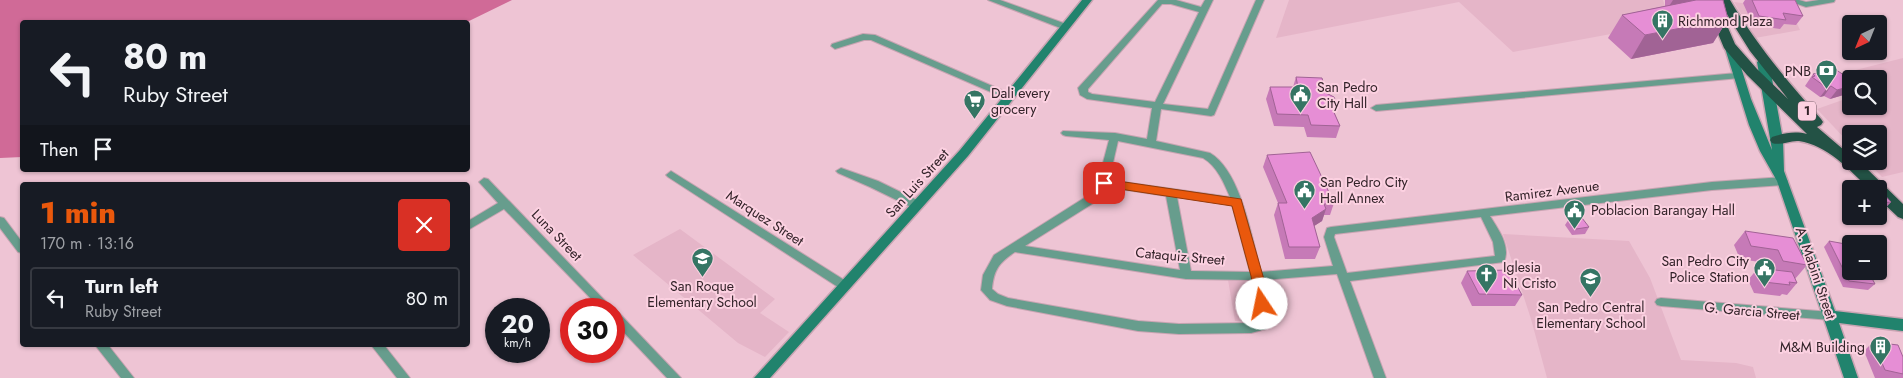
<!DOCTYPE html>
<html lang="en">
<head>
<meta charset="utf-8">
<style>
	:root { --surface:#171b24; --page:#20242c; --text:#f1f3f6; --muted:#9ea1a6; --line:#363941; --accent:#ea580c }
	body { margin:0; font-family:Jost,sans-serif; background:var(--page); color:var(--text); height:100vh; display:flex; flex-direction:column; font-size:19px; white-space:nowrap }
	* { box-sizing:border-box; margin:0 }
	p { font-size:16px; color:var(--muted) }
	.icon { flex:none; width:28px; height:28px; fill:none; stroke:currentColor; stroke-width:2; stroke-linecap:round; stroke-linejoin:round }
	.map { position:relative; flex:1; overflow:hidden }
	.drawer { position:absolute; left:20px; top:182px; width:450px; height:165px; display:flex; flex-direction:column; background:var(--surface); border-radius:5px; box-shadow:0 1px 4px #0004 }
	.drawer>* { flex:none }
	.top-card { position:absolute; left:20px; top:20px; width:450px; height:152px; border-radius:5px; box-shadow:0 1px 4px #0004; background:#171b24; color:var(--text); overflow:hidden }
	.needle { width:32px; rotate:223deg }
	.buttons { position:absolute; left:1842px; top:15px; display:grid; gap:10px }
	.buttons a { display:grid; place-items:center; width:45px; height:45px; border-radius:5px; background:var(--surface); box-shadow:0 1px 4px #0004; font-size:25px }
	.speed { position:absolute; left:485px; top:298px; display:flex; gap:10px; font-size:25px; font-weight:700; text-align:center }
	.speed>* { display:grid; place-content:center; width:65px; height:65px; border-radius:50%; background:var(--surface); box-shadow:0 1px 4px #0004; line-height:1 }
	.speed small { font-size:12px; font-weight:400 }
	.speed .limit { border:8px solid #d22; background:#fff; color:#111 }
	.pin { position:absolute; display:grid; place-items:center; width:42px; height:42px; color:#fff; margin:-21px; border-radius:10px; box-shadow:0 2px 8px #0006 }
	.me { position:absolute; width:55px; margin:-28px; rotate:349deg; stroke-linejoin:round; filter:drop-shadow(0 0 4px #0008) }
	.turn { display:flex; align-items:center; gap:18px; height:105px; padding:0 20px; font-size:22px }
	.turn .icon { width:65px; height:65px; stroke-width:2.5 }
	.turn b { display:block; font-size:35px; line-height:42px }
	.then { display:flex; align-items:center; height:48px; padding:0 20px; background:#0003; gap:10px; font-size:19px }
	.round { display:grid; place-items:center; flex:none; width:52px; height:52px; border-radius:5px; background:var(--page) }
	.head { display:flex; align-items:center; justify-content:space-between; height:85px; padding:0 20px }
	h1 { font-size:30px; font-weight:800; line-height:38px; color:var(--accent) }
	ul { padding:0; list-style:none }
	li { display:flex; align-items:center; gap:15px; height:62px; margin:0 10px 8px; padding:0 10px; border:2px solid var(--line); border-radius:5px }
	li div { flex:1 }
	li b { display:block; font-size:19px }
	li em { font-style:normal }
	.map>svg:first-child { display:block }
	.built { fill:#e5b5c8 }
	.water { fill:#d06a97 }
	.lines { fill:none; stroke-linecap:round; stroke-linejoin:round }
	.street-casing { stroke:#c8a4b2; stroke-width:2 }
	.secondary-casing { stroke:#c8a4b2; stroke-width:3 }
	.highway-casing { stroke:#c8a4b2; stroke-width:3 }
	.street { fill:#679d8d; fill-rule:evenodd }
	.secondary { fill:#21836d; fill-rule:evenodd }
	.highway { fill:#235245; fill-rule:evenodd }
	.wall { fill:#c67ab7 }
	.shaded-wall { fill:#a16395 }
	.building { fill:#e68ed5; stroke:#a16395 }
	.route { fill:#ea580c; stroke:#983908 }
	.labels { text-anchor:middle; stroke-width:4; stroke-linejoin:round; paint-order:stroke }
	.shield { fill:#fcd1e1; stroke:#6f5660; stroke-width:1 }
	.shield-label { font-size:12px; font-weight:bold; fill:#322228 }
	.poi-label { font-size:14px; fill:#322228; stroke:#fcd1e1; text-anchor:start }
	.street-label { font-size:14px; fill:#322228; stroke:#fcd1e1 }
</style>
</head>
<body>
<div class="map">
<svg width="1903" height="378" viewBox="0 0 1903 378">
	<rect width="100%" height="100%" fill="#eec4d4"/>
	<g class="built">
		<polygon points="1289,0 1663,0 1667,13 1709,16 1513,52 1459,2 1276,38"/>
		<polygon points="1734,2 1790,9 1800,30 1755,38"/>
		<polygon points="1903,58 1903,172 1882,177 1867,161 1879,161 1879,134 1851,134 1851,145 1817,109 1851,97 1851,106 1879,106 1879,79 1851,79 1851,93 1828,77"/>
		<polygon points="680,229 775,299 760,313 789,332 765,357 738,343 633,255"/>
		<polygon points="1503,234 1629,241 1650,278 1681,360 1736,363 1753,367 1756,378 1547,378 1531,319"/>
		<polygon points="1228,280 1254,281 1261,321 1235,321"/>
	</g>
	<polygon class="water" points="0,0 512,0 467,22 22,22 22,157 0,158"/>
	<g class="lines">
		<defs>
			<g id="street">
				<polygon points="988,0 1000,0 1069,25 1070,27 1066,30 1063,29"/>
				<path d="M1158,0H1176L1201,7L1205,0H1213L1163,104L1208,109L1256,0H1264L1214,115L1211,116L1161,109L1156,141L1210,153C1241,171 1252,239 1261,272L1333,266L1324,237L1327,228L1331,227L1712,182L1783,177L1788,181L1783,185L1712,190L1490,216C1498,229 1511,246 1504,262L1350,281L1386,378H1374L1337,274L1263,280C1267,295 1273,314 1266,329L1251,333L1179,334L1138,331L1007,306L990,300L981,290L983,275L994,255L1092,193L1096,189L1109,140L1066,136L1063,135L1061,133L1063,131L1115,133L1147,139L1152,108L1087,99L1080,95L1078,88ZM1162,4H1171L1199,12L1155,102L1092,94L1088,92V89ZM1118,141L1203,158C1217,166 1224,183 1230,197L1109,180ZM1107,187L1166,196L1180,270L1025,246L1100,199ZM1177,197L1232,205L1250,272L1191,271ZM1481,217L1493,242L1495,256L1347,273L1334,237L1335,234ZM1015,252L1186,279L1252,280L1257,303L1258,320L1257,322L1251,323L1179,324L1138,321L1008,298L998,294L992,289C994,269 999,263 1015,252Z"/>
				<polygon points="1786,0 1799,0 1806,2 1819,0 1835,0 1834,2 1806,7"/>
				<polygon points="863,34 875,35 1013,95 1015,97 1010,100 1007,99 871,40 864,40 835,49 831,46 832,44"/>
				<polygon points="1737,73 1740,74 1741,76 1740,78 1376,111 1371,108 1376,105"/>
				<polygon points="841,168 878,181 921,202 922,205 921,208 913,208 870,187 838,173 836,171"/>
				<polygon points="671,171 849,283 850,286 849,289 841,289 668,177 666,175"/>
				<polygon points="484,178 488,179 613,309 601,309 504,209 468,230 468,221 498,203 479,182"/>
				<polygon points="0,217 4,218 22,242 22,253 18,252 0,228"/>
				<polygon points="1661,298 1831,312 1835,313 1837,316 1835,319 1831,320 1661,306 1657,305 1655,302 1657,299"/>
				<polygon points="614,311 618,312 681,378 667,378 614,322"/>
				<polygon points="95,345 108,345 134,378 121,378"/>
				<polygon points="371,345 384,345 410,378 397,378"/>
			</g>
			<g id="secondary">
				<polygon points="1082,0 1092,0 968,156 770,378 754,378 960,150"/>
				<polygon points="1729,42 1734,45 1751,99 1772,150 1757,62 1763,58 1769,62 1783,140 1784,171 1835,311 1903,319 1903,331 1839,323 1858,378 1844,378 1777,181 1760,151 1749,125 1724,45"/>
			</g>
			<path id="highway" d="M1704,0H1716L1735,44L1757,69L1788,99L1750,51L1718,0H1730C1756,44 1787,81 1821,119L1823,122L1821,125L1817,127L1851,156V161L1861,163L1903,204V219L1898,217L1879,199V189H1869C1849,169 1827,145 1799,141C1790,140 1781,146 1772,143L1770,140L1772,137C1784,133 1795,131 1807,134L1747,75L1724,48Z"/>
		</defs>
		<use href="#street" class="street-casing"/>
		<use href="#secondary" class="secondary-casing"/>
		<use href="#highway" class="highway-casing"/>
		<use href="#street" class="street"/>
		<use href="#secondary" class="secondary"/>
		<use href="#highway" class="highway"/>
	</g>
	<g class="wall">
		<polygon points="1665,0 1723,0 1728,19 1713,43 1631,59 1608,38 1622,15 1665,6"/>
		<polygon points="1745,0 1795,0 1803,16 1796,25 1784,24 1780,29 1753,25 1743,3"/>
		<polygon points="1813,74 1851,80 1851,92 1850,93 1830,99 1824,96 1820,97 1805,86"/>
		<polygon points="1296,77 1326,93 1337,104 1334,112 1340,126 1336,138 1307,137 1304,127 1274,126 1266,99 1270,87 1293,87"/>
		<polygon points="1267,155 1334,203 1330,215 1324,215 1322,221 1314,226 1320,247 1315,259 1285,259 1274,215 1278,203 1263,167"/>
		<polygon points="1879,189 1891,202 1883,211 1879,211"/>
		<polygon points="1569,219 1589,227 1585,234 1572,235 1565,225"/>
		<polygon points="1745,231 1807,265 1795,279 1797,283 1787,295 1782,294 1780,296 1754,293 1748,280 1758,268 1768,269 1766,263 1740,259 1734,245"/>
		<polygon points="1829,241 1875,284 1868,290 1843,287 1824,247"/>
		<polygon points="1467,271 1522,295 1515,306 1472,306 1461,283"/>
		<polygon points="1873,342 1903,357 1903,378 1875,378 1864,351"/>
	</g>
	<g class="shaded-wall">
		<polygon points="1673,0 1698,0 1666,11"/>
		<polygon points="1728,19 1713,43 1631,59 1645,35"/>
		<polygon points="1831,86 1824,96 1820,97 1827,88"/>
		<polygon points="1851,86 1851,92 1850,93 1830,99 1837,90"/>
		<polygon points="1337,104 1332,116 1332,108"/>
		<polygon points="1326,209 1322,221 1308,230 1312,218"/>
	</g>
	<g class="building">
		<polygon points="1696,0 1723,0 1728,19 1645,35 1622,15"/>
		<polygon points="1752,0 1795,0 1803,16 1783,13 1786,20 1759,16"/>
		<polygon points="1835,69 1851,80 1851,86 1837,90 1831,86 1827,88 1812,77 1815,76 1813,74"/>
		<polygon points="1296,77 1322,78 1326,93 1334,97 1337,104 1332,108 1340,126 1311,125 1308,115 1277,114 1270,87 1298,87"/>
		<polygon points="1310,152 1334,203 1324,204 1326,209 1312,218 1320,247 1289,247 1278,203 1287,203 1267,155"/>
		<polygon points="1876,186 1878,189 1859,189 1858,188"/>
		<polygon points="1879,189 1891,202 1879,203"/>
		<polygon points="1582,218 1589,227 1576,229 1569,219"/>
		<polygon points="1745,231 1793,238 1807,265 1783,261 1778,250 1751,246"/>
		<polygon points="1829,241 1851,245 1851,271 1868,271 1875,284 1849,281"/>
		<polygon points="1758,268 1792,272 1797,283 1789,282 1790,285 1764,282"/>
		<polygon points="1508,270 1522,295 1479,294 1467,271"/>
		<polygon points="1873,342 1898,345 1903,357 1903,374 1885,370"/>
	</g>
	<polygon class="route" points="1104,179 1241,199 1263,276 1268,304 1266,308 1258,308 1256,304 1251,276 1232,206 1100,186 1099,183 1100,180"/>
	<defs>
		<symbol id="building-pin" viewBox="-11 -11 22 30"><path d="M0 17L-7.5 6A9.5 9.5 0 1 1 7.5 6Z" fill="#357564" stroke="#fcd1e1"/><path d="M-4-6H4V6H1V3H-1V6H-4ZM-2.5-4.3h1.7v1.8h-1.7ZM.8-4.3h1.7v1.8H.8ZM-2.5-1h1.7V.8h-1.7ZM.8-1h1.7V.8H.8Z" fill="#fff"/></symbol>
		<symbol id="bank-pin" viewBox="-11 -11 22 30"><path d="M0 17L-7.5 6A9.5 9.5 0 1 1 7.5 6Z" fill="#357564" stroke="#fcd1e1"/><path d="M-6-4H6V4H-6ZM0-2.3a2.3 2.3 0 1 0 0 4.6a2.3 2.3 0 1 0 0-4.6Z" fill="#fff"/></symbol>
		<symbol id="civic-pin" viewBox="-11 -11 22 30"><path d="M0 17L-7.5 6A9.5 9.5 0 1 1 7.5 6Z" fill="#357564" stroke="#fcd1e1"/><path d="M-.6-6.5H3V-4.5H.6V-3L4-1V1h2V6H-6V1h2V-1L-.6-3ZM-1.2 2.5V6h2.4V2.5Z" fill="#fff"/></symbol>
		<symbol id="supermarket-pin" viewBox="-11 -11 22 30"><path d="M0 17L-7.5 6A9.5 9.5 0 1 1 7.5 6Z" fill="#357564" stroke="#fcd1e1"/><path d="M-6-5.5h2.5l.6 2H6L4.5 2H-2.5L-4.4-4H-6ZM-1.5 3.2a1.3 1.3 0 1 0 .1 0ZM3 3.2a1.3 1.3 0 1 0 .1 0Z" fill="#fff"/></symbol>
		<symbol id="school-pin" viewBox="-11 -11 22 30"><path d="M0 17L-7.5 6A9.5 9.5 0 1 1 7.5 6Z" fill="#357564" stroke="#fcd1e1"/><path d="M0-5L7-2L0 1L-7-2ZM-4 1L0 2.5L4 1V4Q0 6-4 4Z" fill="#fff"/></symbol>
		<symbol id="church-pin" viewBox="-11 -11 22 30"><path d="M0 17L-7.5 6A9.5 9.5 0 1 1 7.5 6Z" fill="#357564" stroke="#fcd1e1"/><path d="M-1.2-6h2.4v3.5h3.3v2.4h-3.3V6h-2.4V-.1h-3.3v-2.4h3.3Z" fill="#fff"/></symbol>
	</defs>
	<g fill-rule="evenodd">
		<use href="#building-pin" x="1650" y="8" width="25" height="34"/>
		<use href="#bank-pin" x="1814" y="58" width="25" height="34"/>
		<use href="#civic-pin" x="1288" y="82" width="25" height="34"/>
		<use href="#supermarket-pin" x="962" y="88" width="25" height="34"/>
		<use href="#civic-pin" x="1292" y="178" width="25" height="34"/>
		<use href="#civic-pin" x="1562" y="198" width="25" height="34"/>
		<use href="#school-pin" x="690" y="246" width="25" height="34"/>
		<use href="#civic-pin" x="1752" y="256" width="25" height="34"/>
		<use href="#church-pin" x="1474" y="262" width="25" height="34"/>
		<use href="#school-pin" x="1578" y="266" width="25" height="34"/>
		<use href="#building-pin" x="1868" y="334" width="25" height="34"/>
	</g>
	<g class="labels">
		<rect class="shield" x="1798" y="101.5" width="18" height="19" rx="4"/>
		<g class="shield-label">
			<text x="1807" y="115">1</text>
		</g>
		<g class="poi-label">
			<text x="1678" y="26">Richmond Plaza</text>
			<text x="1811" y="76" text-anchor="end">PNB</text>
			<text x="1317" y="92">San Pedro<tspan x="1317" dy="16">City Hall</tspan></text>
			<text x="991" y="98">Dali every<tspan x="991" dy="16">grocery</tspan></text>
			<text x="1320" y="187">San Pedro City<tspan x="1320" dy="16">Hall Annex</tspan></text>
			<text x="1591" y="215">Poblacion Barangay Hall</text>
			<text x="1749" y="266" text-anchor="end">San Pedro City<tspan x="1749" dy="16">Police Station</tspan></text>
			<text x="1503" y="272">Iglesia<tspan x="1503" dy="16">Ni Cristo</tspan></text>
			<text x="702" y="291" text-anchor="middle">San Roque<tspan x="702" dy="16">Elementary School</tspan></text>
			<text x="1591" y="312" text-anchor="middle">San Pedro Central<tspan x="1591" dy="16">Elementary School</tspan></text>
			<text x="1865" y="352" text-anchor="end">M&amp;M Building</text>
		</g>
		<g class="street-label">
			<text transform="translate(917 183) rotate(-48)" y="5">San Luis Street</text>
			<text transform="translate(1552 191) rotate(-7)" y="5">Ramirez Avenue</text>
			<text transform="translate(765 218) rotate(33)" y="5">Marquez Street</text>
			<text transform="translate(557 235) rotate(46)" y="5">Luna Street</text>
			<text transform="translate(1180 256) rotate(5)" y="5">Cataquiz Street</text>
			<text transform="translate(1816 273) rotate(71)" y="5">A. Mabini Street</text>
			<text transform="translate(1752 311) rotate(5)" y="5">G. Garcia Street</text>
		</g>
	</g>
</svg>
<div class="buttons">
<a><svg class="needle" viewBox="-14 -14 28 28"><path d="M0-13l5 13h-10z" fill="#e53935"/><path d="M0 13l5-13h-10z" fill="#9ea1a6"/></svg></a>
<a><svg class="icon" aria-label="search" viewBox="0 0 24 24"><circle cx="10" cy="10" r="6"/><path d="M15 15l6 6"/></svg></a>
<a><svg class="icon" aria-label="layers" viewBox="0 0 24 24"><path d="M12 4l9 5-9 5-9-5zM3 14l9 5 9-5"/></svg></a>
<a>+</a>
<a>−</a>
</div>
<div class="speed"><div>20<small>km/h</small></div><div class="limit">30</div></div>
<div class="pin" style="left:1104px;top:183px;background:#d93025"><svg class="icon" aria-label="arrive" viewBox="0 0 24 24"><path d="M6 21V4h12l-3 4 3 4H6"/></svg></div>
<svg class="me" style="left:1262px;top:304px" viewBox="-20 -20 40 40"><circle r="19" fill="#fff"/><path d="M0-13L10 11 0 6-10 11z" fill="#ea580c"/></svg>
<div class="top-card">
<div class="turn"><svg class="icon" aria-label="left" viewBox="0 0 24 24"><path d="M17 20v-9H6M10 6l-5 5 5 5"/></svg><div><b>80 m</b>Ruby Street</div></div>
<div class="then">Then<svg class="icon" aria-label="arrive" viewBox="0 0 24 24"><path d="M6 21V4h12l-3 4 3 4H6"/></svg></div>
</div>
<section class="drawer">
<div class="head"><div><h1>1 min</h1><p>170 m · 13:16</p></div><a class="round" style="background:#d93025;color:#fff"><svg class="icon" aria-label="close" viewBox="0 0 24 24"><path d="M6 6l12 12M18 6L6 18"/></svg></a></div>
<ul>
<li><svg class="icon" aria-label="left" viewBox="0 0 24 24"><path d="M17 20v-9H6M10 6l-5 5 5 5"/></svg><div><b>Turn left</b><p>Ruby Street</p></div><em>80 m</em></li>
</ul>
</section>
</div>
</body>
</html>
